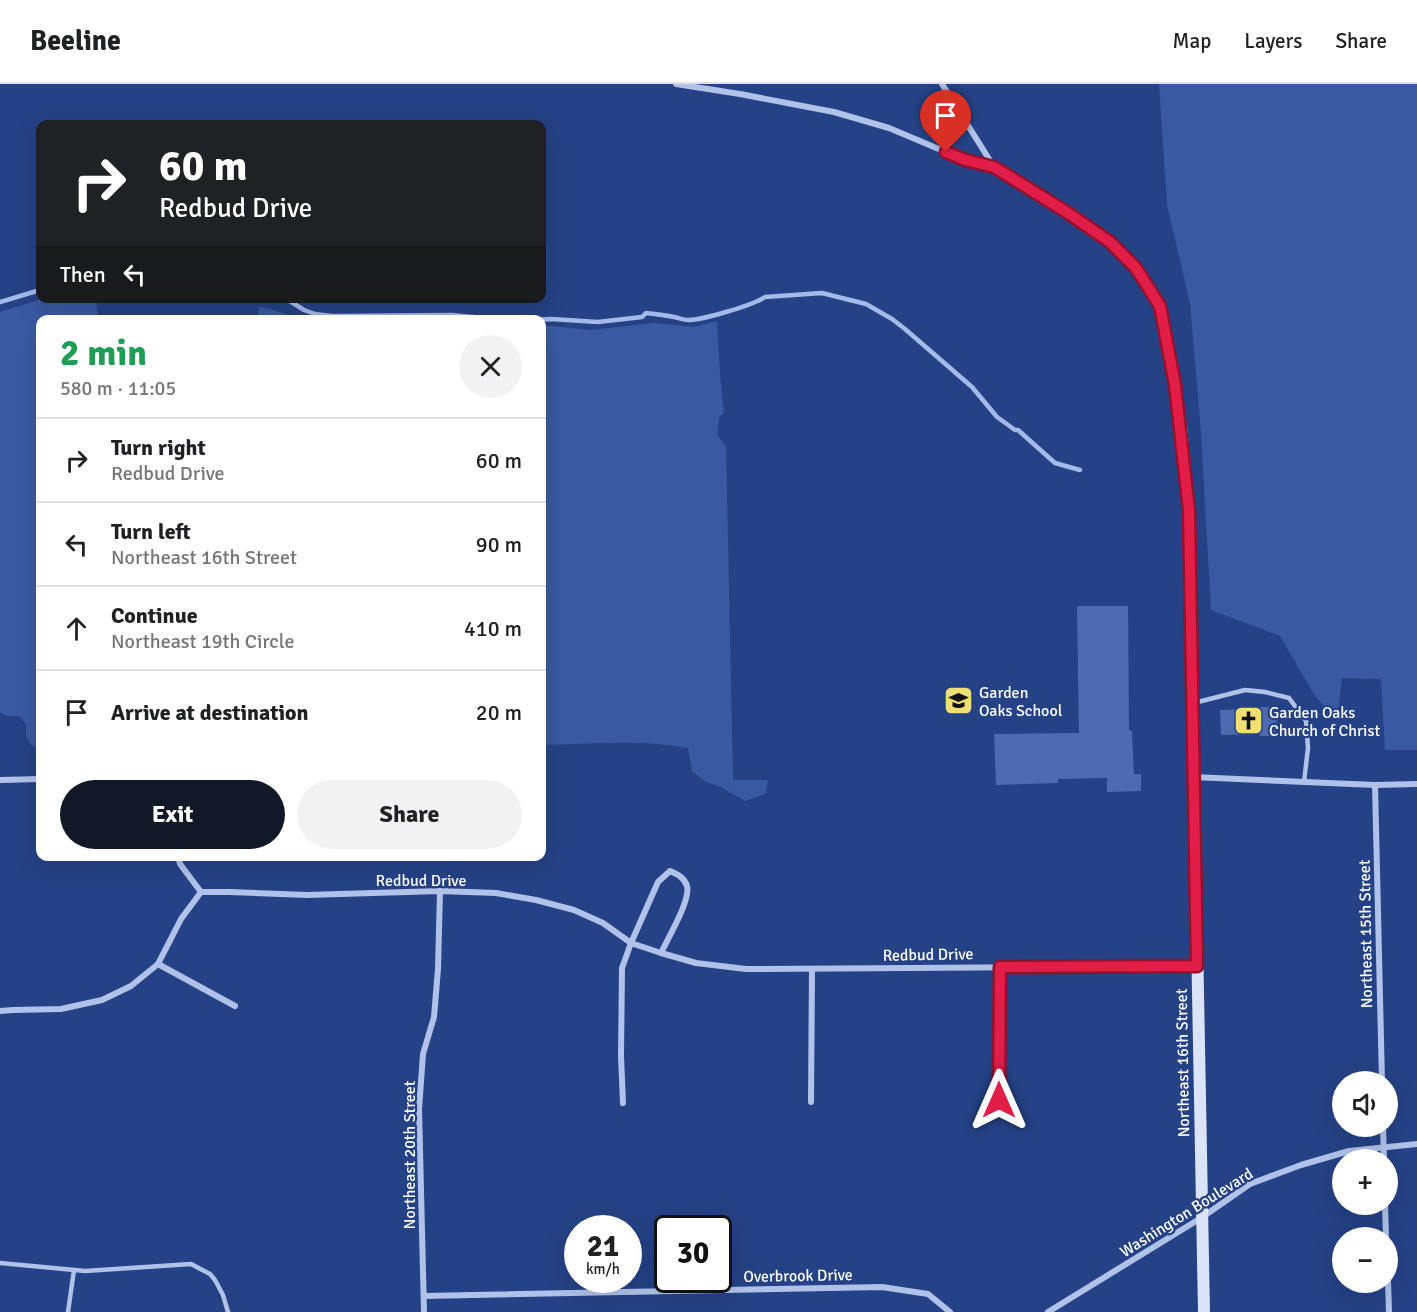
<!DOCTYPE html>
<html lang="en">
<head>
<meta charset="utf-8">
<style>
	:root { --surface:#fff; --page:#f2f2f2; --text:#202124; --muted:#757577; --line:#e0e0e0; --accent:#111827 }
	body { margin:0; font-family:Signika,sans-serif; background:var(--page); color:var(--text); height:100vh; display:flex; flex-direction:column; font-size:22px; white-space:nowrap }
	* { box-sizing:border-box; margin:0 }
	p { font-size:20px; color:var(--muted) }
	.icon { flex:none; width:33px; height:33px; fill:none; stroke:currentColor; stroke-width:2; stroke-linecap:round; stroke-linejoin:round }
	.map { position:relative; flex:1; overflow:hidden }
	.drawer { position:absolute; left:36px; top:231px; width:510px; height:546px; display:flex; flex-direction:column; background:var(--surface); border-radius:12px; box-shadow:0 6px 24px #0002 }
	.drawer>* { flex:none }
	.top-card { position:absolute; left:36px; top:36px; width:510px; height:183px; border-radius:12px; box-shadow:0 6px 24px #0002; background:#202124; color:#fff; overflow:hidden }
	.buttons { position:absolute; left:1332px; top:987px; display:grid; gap:12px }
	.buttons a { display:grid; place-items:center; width:66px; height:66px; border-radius:50%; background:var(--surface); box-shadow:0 6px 24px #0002; font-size:30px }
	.speed { position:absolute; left:564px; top:1131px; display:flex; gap:12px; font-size:30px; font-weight:700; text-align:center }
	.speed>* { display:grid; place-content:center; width:78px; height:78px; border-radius:50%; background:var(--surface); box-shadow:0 6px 24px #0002; line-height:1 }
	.speed small { font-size:15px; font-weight:400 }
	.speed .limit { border:3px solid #111; border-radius:9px; background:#fff; color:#111 }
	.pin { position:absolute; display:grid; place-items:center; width:51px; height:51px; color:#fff; margin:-62px -26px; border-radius:50% 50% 50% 0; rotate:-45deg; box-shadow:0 0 6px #0007 }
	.pin .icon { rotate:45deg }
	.me { position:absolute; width:66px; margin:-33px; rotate:0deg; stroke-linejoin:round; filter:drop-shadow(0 0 4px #0008) }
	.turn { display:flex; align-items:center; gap:21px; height:126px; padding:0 24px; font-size:27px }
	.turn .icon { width:78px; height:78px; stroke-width:2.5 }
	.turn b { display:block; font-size:42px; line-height:51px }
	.then { display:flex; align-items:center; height:57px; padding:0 24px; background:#0003; gap:12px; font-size:22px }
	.round { display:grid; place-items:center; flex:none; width:63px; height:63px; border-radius:32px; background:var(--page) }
	.summary { display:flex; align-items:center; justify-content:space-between; height:102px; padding:0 24px }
	h1 { font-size:36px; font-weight:700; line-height:45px; color:#1e9e55 }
	.action { display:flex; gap:12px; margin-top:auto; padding:12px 24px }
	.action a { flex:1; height:69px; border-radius:36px; background:var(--accent); color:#fff; font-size:24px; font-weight:700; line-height:69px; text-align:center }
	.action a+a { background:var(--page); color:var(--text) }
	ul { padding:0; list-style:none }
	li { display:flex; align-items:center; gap:18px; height:84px; padding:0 24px; border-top:2px solid var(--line) }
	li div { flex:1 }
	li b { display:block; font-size:22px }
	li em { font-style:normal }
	header { display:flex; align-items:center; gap:36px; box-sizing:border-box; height:84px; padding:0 30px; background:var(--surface); border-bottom:2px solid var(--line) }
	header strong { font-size:28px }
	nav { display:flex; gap:33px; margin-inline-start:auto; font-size:21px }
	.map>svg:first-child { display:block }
	.green { fill:#395aa3 }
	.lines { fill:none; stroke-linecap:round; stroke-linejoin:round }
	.stream { stroke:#a4bbe9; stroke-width:4.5 }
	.building { fill:#4d6bae }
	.lane { stroke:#b0c2e9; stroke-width:4.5 }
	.street { stroke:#b0c2e9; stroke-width:6 }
	.secondary { stroke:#dae3f7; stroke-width:12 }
	.route-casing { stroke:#92132f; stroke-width:15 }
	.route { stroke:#e11d48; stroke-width:10 }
	.labels { text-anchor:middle; stroke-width:4.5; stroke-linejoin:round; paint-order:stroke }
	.poi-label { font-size:16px; fill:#fff; stroke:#254286; text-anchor:start }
	.street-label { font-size:16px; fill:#fff; stroke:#254286 }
</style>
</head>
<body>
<header>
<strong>Beeline</strong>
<nav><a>Map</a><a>Layers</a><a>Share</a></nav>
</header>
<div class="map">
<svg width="1417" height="1228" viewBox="0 0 1417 1228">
	<rect width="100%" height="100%" fill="#254286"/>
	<g class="green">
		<polygon points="1159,0 1417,0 1417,666 1385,666 1381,595 1342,594 1337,637 1315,612 1280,552 1211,526 1201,349 1190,219 1167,121"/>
		<polygon points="45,214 96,215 98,235 40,236 40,664 32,662 26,652 26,640 19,632 7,632 0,629 0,228"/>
		<polygon points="259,222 303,235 258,235"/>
		<path d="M717,237L720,292L724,329L719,333L717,351L726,363L733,696H768L765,710L745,717L721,703L706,698L692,687L688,664C640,655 590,660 542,661V243L551,242L590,246L654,239L694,243Z"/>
	</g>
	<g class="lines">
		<g class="stream">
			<polyline points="285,214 304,226 315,230 332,232 452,231 504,236"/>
			<polyline points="0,218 40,206"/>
			<path d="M534,236L551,235L598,238L642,233L646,229C656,230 665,231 674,233C679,234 684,236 688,236C703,236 753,221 765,213L822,209L866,220L892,235L905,245L972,303L997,333L1015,346H1018L1055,379L1080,386"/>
		</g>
	</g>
	<g class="building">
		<polygon points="1077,522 1128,522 1129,646 1132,647 1134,690 1141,690 1141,707 1107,708 1107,694 1058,695 1058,699 996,701 994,650 1079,649"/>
		<polygon points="1260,623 1276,623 1277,652 1260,652 1260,650 1221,651 1220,626 1260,625"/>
	</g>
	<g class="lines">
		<g class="lane">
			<polyline points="1194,619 1245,606 1265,608 1289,614 1306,637 1308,664 1304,698"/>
			<polyline points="0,1179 85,1187 191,1180 210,1190 215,1196 223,1211 228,1228"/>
			<polyline points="68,1228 74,1186"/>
		</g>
		<g class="street">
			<polyline points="676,0 740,10 834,28 889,44 965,76 994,83"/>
			<polyline points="942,0 994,83 1068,129 1109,158 1136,184 1160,222 1170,270 1181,342"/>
			<polyline points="1193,693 1375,701 1417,700"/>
			<polyline points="0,696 40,695"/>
			<polyline points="1375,701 1382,998"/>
			<polyline points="178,772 180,780 201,808"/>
			<polyline points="201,808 229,808 307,811 440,807 496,809 536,816 574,826 603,839 631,859 661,869 696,879 746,885 1197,882"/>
			<polyline points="158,880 235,922"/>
			<polyline points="0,927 13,926 61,925 102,916 131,902 158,880 181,835 201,808"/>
			<polyline points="999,1016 1000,883"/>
			<polyline points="811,1018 812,885"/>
			<path d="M623,1019L621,972L622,884L631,859L658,798L670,787C677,790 684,793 687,802C691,816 668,854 661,869"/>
			<polyline points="1383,1042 1384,1076"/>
			<polyline points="1385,1120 1386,1154"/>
			<polyline points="1388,1196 1389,1228"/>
			<polyline points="424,1212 882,1203 928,1210 950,1228"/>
			<polyline points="424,1228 419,1025 423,970 434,933 438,885 440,807"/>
			<polyline points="1048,1228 1201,1134 1250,1100 1301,1081 1349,1067 1417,1060"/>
		</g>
		<polyline class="secondary" points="1181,342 1189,427 1204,1228"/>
	</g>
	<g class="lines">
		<defs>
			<polyline id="route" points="946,68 965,76 994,83 1068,129 1110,158 1136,184 1160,222 1175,301 1189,427 1197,882 1000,883 999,1016"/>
		</defs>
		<use href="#route" class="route-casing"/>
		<use href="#route" class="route"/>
	</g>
	<defs>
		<symbol id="school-square" viewBox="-11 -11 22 22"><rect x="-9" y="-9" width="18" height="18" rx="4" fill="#f2df74" stroke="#254286"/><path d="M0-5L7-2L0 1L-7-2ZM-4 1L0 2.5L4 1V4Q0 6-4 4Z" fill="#111"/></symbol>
		<symbol id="church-square" viewBox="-11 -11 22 22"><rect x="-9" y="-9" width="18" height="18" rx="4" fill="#f2df74" stroke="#254286"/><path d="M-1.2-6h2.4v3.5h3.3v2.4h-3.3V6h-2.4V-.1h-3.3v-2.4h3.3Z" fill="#111"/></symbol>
	</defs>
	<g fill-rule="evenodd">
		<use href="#school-square" x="942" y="600" width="33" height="33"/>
		<use href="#church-square" x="1232" y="620" width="33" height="33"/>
	</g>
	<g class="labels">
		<g class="poi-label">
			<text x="979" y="614">Garden<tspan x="979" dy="18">Oaks School</tspan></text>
			<text x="1269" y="634">Garden Oaks<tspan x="1269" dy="18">Church of Christ</tspan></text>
		</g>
		<g class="street-label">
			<text x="421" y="802">Redbud Drive</text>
			<text transform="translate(1365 850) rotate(-91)" y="6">Northeast 15th Street</text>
			<text transform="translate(928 870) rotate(-1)" y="6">Redbud Drive</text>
			<text transform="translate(1182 979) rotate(-91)" y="6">Northeast 16th Street</text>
			<text transform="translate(409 1071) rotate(-90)" y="6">Northeast 20th Street</text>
			<text transform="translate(1186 1128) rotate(-32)" y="6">Washington Boulevard</text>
			<text transform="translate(798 1191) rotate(-1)" y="6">Overbrook Drive</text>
		</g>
	</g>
</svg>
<div class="buttons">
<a><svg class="icon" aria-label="sound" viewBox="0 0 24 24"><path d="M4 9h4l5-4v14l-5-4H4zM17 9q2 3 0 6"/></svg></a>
<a>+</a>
<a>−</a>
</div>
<div class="speed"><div>21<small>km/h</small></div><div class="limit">30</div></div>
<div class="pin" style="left:946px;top:68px;background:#d93025"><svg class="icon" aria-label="arrive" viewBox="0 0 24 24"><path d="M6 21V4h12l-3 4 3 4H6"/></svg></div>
<svg class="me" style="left:999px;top:1016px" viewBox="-20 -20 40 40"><path d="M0-17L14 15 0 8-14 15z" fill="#e11d48" stroke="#fff" stroke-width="4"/></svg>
<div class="top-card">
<div class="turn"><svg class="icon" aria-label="right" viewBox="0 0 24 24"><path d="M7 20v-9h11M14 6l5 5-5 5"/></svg><div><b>60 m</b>Redbud Drive</div></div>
<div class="then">Then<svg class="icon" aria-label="left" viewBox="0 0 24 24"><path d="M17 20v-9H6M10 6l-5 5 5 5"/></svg></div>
</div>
<section class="drawer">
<div class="summary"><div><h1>2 min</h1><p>580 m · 11:05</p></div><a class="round"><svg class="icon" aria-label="close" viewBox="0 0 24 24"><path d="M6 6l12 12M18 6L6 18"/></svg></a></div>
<ul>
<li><svg class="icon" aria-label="right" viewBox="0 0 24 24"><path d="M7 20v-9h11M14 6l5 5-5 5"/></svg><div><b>Turn right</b><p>Redbud Drive</p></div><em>60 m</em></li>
<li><svg class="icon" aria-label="left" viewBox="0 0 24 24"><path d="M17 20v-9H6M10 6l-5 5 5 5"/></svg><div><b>Turn left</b><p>Northeast 16th Street</p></div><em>90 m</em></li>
<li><svg class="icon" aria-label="ahead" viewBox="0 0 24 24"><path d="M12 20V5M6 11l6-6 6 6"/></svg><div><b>Continue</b><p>Northeast 19th Circle</p></div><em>410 m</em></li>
<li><svg class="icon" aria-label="arrive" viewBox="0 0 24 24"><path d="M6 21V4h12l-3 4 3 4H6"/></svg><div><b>Arrive at destination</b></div><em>20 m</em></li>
</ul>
<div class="action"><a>Exit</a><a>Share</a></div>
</section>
</div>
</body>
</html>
